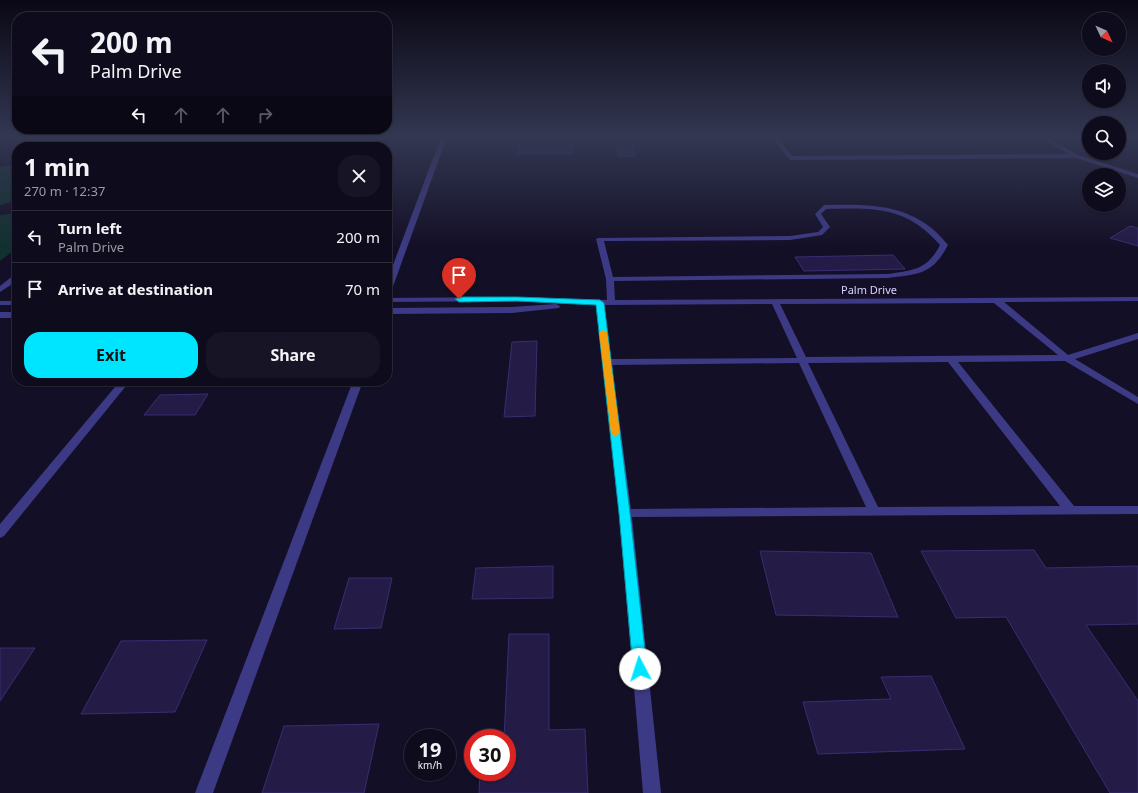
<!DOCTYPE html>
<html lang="en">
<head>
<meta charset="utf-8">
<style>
	:root { --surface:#0e0b1c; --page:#171425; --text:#f1f3f6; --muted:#9b9ba3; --line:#2e2b3b; --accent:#00e5ff }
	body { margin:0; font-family:"Noto Sans",sans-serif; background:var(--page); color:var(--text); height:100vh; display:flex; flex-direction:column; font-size:15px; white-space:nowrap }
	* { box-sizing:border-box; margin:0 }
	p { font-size:13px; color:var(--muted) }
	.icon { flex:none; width:22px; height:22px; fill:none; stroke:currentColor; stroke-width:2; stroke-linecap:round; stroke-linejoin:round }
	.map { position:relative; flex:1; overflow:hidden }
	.sheet { position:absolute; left:12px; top:142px; width:380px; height:244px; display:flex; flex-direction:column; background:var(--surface); border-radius:16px; box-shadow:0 1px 3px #0004,0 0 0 1px var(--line) }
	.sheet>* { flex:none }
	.hud { position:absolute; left:12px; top:12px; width:380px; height:122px; border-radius:16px; box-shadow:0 1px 3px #0004,0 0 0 1px var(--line); background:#0e0b1c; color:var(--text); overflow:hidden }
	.needle { width:26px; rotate:134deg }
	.tools { position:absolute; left:1082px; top:12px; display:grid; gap:8px }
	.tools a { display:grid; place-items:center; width:44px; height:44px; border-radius:50%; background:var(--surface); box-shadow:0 1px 3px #0004,0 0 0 1px var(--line); font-size:20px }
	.speed { position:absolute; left:404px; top:729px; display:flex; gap:8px; font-size:20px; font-weight:700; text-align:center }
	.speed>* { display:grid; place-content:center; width:52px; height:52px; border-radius:50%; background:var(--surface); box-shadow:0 1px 3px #0004,0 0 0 1px var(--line); line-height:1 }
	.speed small { font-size:10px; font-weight:400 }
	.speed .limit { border:6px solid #d22; background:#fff; color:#111 }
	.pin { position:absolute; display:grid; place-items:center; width:34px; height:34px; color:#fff; margin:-41px -17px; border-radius:50% 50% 50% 0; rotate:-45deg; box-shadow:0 0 4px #0007 }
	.pin .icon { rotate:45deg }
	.me { position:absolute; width:44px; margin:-22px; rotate:355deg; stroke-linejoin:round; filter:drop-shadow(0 0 3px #0008) }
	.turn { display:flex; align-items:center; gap:14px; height:84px; padding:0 12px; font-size:18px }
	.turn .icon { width:52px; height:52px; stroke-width:2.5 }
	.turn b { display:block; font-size:28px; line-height:34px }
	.lanes { display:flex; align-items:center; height:38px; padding:0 12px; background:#0003; justify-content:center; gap:20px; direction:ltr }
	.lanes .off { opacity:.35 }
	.round { display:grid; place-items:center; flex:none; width:42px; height:42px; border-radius:16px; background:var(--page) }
	.head { display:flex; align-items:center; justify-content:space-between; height:68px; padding:0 12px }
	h1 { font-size:24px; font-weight:700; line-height:30px }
	.action { display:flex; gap:8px; margin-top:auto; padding:8px 12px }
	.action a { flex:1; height:46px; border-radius:16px; background:var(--accent); color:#111; font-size:16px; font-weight:700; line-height:46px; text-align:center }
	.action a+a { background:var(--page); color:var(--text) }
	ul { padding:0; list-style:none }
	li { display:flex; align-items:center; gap:12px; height:52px; padding:0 12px; border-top:1px solid var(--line) }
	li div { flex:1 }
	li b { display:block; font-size:15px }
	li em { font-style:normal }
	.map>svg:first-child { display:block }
	.green { fill:#12302f }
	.building { fill:#241b47; stroke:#3b2d73 }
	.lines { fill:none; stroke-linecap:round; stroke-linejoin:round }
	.minor { fill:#3d3a85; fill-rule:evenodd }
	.route { fill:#00e5ff; stroke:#0095a6 }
	.slow { fill:#f59e0b }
	.labels { text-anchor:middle; stroke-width:4; stroke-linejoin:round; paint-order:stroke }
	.street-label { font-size:11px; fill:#d9d4ff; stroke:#130f26 }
</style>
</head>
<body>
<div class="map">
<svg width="1138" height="793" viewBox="0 0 1138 793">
	<rect width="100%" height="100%" fill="#130f26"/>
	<g class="green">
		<polygon points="837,137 970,137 978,142 843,143"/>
		<polygon points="17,164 17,200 0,205 0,167"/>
		<polygon points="17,213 17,248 0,261 0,215"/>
	</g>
	<g class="building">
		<polygon points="520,137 572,137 572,154 517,154"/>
		<polygon points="616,137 632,137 635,156 618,156"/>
		<polygon points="1130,226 1138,228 1138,246 1110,238"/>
		<polygon points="893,255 905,269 804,271 795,257"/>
		<polygon points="537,341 535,416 504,417 512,342"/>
		<polygon points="208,394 195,415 144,415 160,395"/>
		<polygon points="1034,550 1046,568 1138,566 1138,624 1086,625 1138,701 1138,793 1110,793 1006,617 956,618 921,551"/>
		<polygon points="760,551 871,553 898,617 776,615"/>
		<polygon points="553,566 553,598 472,599 476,568"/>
		<polygon points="349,578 392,578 381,628 334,629"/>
		<polygon points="509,634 549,634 549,730 585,729 588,793 479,793 480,772 507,772 507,738 504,738"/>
		<polygon points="207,640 175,712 81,714 121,641"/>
		<polygon points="0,648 35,648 0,701"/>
		<polygon points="931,676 965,749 818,754 803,702 891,699 881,677"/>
		<polygon points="379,724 364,793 262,793 284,726"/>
	</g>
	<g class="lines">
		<g class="minor">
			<polygon points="441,137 447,137 391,292 387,294 387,281"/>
			<polygon points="772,137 777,137 792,156 1069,154 1040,137 1046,137 1078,155 1138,174 1138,178 1076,158 790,160"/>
			<path d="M824,205C872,204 915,203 948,245C932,275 919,274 888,278L614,281L615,300L1138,297V301L1004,302L1068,355L1138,333V339L1075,359L1138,397V404L1065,361L958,362L1074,506H1138V514L632,517L661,793H643L619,513L596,305L517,301L387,302V298L517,297L607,300L606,279L596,239L598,238L790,236L818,232L823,227L815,214ZM826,209C874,208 906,206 940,245C927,270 914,270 888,274L613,277L604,241L790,240L822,235L830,227L821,214ZM994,303L1058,355L806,357L780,304ZM772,304L797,358L611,359L604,305ZM948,362L1060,506L878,507L808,363ZM799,363L866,507L631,509L612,365Z"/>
			<polygon points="14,275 17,275 17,281 0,292 0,286"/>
			<rect x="0" y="301" width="17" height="4"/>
			<polygon points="556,304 560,306 559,308 512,313 387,314 387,308 512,307"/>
			<rect x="0" y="312" width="17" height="6"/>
			<polygon points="120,381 130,381 4,536 0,538 0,524"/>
			<polygon points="353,381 363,381 213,793 195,793"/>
		</g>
	</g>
	<linearGradient id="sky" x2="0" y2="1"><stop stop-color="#0a0815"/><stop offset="0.55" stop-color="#333752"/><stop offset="1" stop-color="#333752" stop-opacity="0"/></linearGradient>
	<rect width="1138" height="248" fill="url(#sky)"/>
	<polygon class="route" points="517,297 600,300 604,303 630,513 647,669 645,673 640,675 635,673 633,669 619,513 596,305 517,301 459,302 455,299 459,297"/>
	<polygon class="slow" points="603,330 607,332 620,433 615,437 611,433 599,332"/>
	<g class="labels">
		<g class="street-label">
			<text x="869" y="294">Palm Drive</text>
		</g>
	</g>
</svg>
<div class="tools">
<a><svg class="needle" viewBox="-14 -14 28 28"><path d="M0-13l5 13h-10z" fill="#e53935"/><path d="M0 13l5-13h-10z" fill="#9b9ba3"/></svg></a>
<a><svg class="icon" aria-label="sound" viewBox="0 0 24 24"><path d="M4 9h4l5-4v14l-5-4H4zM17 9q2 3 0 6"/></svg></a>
<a><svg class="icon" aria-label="search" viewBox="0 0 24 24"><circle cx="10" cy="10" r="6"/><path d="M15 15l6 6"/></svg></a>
<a><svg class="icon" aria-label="layers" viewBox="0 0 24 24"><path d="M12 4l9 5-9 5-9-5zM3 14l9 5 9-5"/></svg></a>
</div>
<div class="speed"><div>19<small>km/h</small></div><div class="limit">30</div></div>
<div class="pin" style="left:459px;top:299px;background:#d93025"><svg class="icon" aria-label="arrive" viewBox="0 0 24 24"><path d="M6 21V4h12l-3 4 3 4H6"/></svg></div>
<svg class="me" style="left:640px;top:669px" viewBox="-20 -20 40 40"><circle r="19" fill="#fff"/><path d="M0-13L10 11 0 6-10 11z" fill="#00e5ff"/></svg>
<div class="hud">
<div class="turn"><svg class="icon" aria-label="left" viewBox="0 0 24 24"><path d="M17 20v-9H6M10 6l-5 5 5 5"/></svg><div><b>200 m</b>Palm Drive</div></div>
<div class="lanes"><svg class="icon" aria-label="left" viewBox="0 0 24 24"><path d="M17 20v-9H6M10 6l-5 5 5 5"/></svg><svg class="icon off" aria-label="ahead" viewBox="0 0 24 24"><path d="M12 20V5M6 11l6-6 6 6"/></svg><svg class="icon off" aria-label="ahead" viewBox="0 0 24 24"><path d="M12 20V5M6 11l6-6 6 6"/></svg><svg class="icon off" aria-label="right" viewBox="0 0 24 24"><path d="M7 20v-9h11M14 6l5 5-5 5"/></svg></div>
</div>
<section class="sheet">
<div class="head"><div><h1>1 min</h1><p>270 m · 12:37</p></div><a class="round"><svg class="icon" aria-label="close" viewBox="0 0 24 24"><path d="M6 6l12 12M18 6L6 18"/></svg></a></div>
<ul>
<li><svg class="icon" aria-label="left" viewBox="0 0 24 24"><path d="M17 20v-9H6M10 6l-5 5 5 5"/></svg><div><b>Turn left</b><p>Palm Drive</p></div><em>200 m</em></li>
<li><svg class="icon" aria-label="arrive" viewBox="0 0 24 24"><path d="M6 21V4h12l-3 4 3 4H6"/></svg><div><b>Arrive at destination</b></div><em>70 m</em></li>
</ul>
<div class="action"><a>Exit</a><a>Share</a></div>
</section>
</div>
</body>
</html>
